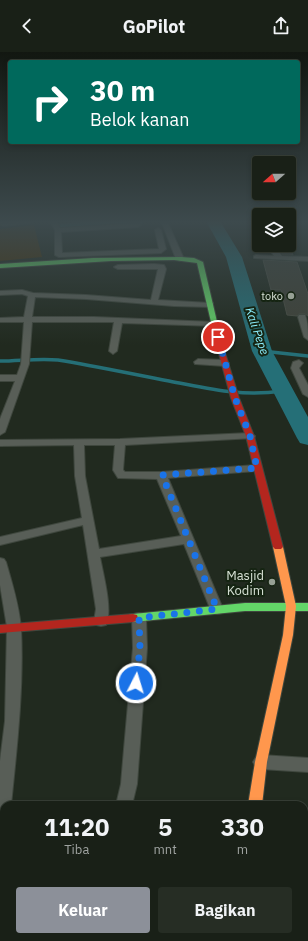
<!DOCTYPE html>
<html lang="id">
<head>
<meta charset="utf-8">
<style>
	:root { --surface:#192017; --page:#262d24; --text:#f1f3f6; --muted:#9fa3a1; --line:#373e36; --accent:#8c9099 }
	body { margin:0; font-family:"IBM Plex Sans",sans-serif; background:var(--page); color:var(--text); height:100vh; display:flex; flex-direction:column; font-size:15px; white-space:nowrap }
	* { box-sizing:border-box; margin:0 }
	p { font-size:13px; color:var(--muted) }
	.icon { flex:none; width:22px; height:22px; fill:none; stroke:currentColor; stroke-width:2; stroke-linecap:round; stroke-linejoin:round }
	.map { position:relative; flex:1; overflow:hidden }
	.drawer { position:absolute; left:0px; top:749px; width:308px; height:140px; display:flex; flex-direction:column; background:var(--surface); border-radius:12px 12px 0 0; box-shadow:0 2px 6px #0003,0 0 0 1px var(--line) }
	.drawer>* { flex:none }
	.banner { position:absolute; left:8px; top:8px; width:292px; height:84px; border-radius:4px; box-shadow:0 2px 6px #0003,0 0 0 1px var(--line); background:#00695c; color:#fff; overflow:hidden }
	.needle { width:26px; rotate:249deg }
	.fabs { position:absolute; left:252px; top:104px; display:grid; gap:8px }
	.fabs a { display:grid; place-items:center; width:44px; height:44px; border-radius:4px; background:var(--surface); box-shadow:0 2px 6px #0003,0 0 0 1px var(--line); font-size:20px }
	.pin { position:absolute; display:grid; place-items:center; width:34px; height:34px; color:#fff; margin:-17px; border:2px solid #fff; border-radius:50%; box-shadow:0 1px 4px #0007 }
	.me { position:absolute; width:44px; margin:-22px; rotate:5deg; stroke-linejoin:round; filter:drop-shadow(0 0 3px #0008) }
	.turn { display:flex; align-items:center; gap:14px; height:84px; padding:0 16px; font-size:18px }
	.turn .icon { width:52px; height:52px; stroke-width:2.5 }
	.turn b { display:block; font-size:28px; line-height:34px }
	.eta { display:flex; justify-content:space-evenly; align-items:center; height:68px; text-align:center }
	.eta b { font-size:24px; font-weight:700; line-height:28px }
	.primary-button { display:flex; gap:8px; margin-top:auto; padding:8px 16px }
	.primary-button a { flex:1; height:46px; border-radius:4px; background:var(--accent); color:#fff; font-size:16px; font-weight:700; line-height:46px; text-align:center }
	.primary-button a+a { background:var(--page); color:var(--text) }
	header { display:flex; justify-content:space-between; align-items:center; height:52px; padding:0 16px; background:var(--surface); font-size:18px; font-weight:700 }
	.map>svg:first-child { display:block }
	.green { fill:#472f04 }
	.lines { fill:none; stroke-linecap:round; stroke-linejoin:round }
	.stream { stroke:#256f77; stroke-width:3.5 }
	.river { fill:#256f77; fill-rule:evenodd }
	.building { fill:#3f4238; stroke:#494d43 }
	.street-casing { stroke:#3f473e; stroke-width:2 }
	.fast-casing { stroke:#3f473e; stroke-width:2 }
	.slow-casing { stroke:#3f473e; stroke-width:2 }
	.jam-casing { stroke:#3f473e; stroke-width:2 }
	.street { fill:#585e57; fill-rule:evenodd }
	.fast { fill:#63d668; fill-rule:evenodd }
	.slow { fill:#ff974d; fill-rule:evenodd }
	.jam { fill:#b3261e; fill-rule:evenodd }
	.route { stroke:#1a73e8; stroke-width:7; stroke-dasharray:0 12.6 }
	.poi-dot { fill:#97a095; stroke:#152412; stroke-width:1.5 }
	.labels { text-anchor:middle; stroke-width:4; stroke-linejoin:round; paint-order:stroke }
	.far-poi-label { font-size:11px; fill:#d6e0d4; stroke:#152412; text-anchor:end }
	.far-water-label { font-size:12px; font-style:italic; fill:#8beefc; stroke:#152412 }
	.poi-label { font-size:13px; fill:#d6e0d4; stroke:#152412; text-anchor:end }
</style>
</head>
<body>
<header><svg class="icon" aria-label="back" viewBox="0 0 24 24"><path d="M15 5l-7 7 7 7"/></svg>GoPilot<svg class="icon" aria-label="share" viewBox="0 0 24 24"><path d="M12 15V3M7 8l5-5 5 5M5 13v7h14v-7"/></svg></header>
<div class="map">
<svg width="308" height="889" viewBox="0 0 308 889">
	<rect width="100%" height="100%" fill="#212a1f"/>
	<polygon class="green" points="34,173 42,205 0,209 0,177"/>
	<g class="lines">
		<g class="stream">
			<polyline points="262,299 308,304"/>
			<path d="M0,309C19,309 39,306 58,308C95,314 132,322 169,329C211,337 239,345 283,339"/>
		</g>
		<g class="river">
			<polygon points="93,169 142,169 143,171 141,174 136,175 63,179 58,178 56,175 58,172"/>
			<polygon points="206,169 220,169 242,205 272,299 308,365 308,393 300,391 297,386 252,299 226,205"/>
		</g>
	</g>
	<g class="building">
		<polygon points="276,193 288,193 293,203 283,203"/>
		<polygon points="263,208 297,210 308,242 308,264 305,262 299,262 297,264 287,263 281,238 271,238"/>
	</g>
	<g class="lines">
		<defs>
			<g id="street">
				<polygon points="0,169 33,169 30,171 3,174 0,172"/>
				<polygon points="50,169 56,169 60,176 138,171 141,173 138,175 61,180 62,201 159,197 155,178 158,176 161,178 166,197 161,201 59,205 55,203 55,178"/>
				<polygon points="165,169 168,171 184,207 183,209 180,209 176,207 162,171"/>
				<polygon points="267,193 274,193 282,204 308,205 308,209 254,206 254,204 256,203 274,204"/>
				<polygon points="154,212 164,213 166,217 158,248 210,251 213,251 213,255 174,254 86,247 35,245 32,265 94,265 214,270 217,270 217,274 122,271 117,299 113,302 109,299 114,270 32,270 29,312 5,380 0,383 0,367 15,329 0,329 0,323 17,323 21,312 24,270 0,270 0,266 24,265 28,244 22,242 0,243 0,239 22,238 33,241 86,243 151,248 158,217 118,217 114,215 118,213"/>
				<path d="M299,263H305C308,271 308,279 308,288L304,285L298,265Z"/>
				<polygon points="198,307 225,308 229,311 225,314 195,312 194,310"/>
				<polygon points="299,308 303,311 299,316 308,333 308,345 303,342 291,316 293,310"/>
				<path d="M250,381L255,384L254,386L125,393L123,418L125,420H161L257,413L262,416L257,419L168,426L223,557L222,561L217,562L212,561L184,492L100,505C103,522 113,558 106,573L101,574L96,573L94,569L96,557L83,473L0,493V485L82,466L75,424L74,393L0,394V388L120,387ZM84,393H115L113,418L118,426L157,427L181,484L99,497L85,424Z"/>
				<path d="M0,506L4,507L6,510C12,531 19,553 21,576C24,635 17,694 11,753H4V788L0,789V709L5,669L7,575L0,533Z"/>
				<polygon points="139,561 144,562 146,566 147,596 137,732 132,753 116,753 121,732 124,697 133,596 132,566 134,562"/>
				<polygon points="261,703 308,706 308,720 261,717 256,715 253,710 256,705"/>
				<polygon points="75,885 94,885 92,889 74,889"/>
				<polygon points="226,885 244,885 243,889 225,889"/>
			</g>
			<g id="fast">
				<polygon points="181,205 194,206 203,210 222,291 221,292 217,292 216,291 197,211 174,208 111,209 0,216 0,212 93,206"/>
				<polygon points="245,551 308,551 308,559 245,559 133,570 129,569 128,566 129,563 133,562"/>
			</g>
			<polygon id="slow" points="278,492 281,493 283,495 296,554 293,583 267,710 262,753 248,753 255,710 283,583 286,554 273,495 275,493"/>
			<g id="jam">
				<polygon points="219,289 222,291 239,346 254,384 283,495 281,497 275,497 273,495 246,384 231,346 216,291"/>
				<polygon points="133,562 137,563 138,566 137,569 133,570 0,581 0,573"/>
			</g>
		</defs>
		<use href="#street" class="street-casing"/>
		<use href="#fast" class="fast-casing"/>
		<use href="#slow" class="slow-casing"/>
		<use href="#jam" class="jam-casing"/>
		<use href="#street" class="street"/>
		<use href="#fast" class="fast"/>
		<use href="#slow" class="slow"/>
		<use href="#jam" class="jam"/>
	</g>
	<linearGradient id="sky" x2="0" y2="1"><stop stop-color="#121711"/><stop offset="0.58" stop-color="#3d4a4d"/><stop offset="1" stop-color="#3d4a4d" stop-opacity="0"/></linearGradient>
	<rect width="308" height="293" fill="url(#sky)"/>
	<g class="lines">
		<polyline class="route" points="136,631 140,596 139,566 217,557 162,423 257,416 250,384 235,346 218,285"/>
	</g>
	<g class="poi-dot">
		<circle cx="291" cy="244" r="4"/>
		<circle cx="272" cy="530" r="4"/>
	</g>
	<g class="labels">
		<g class="far-poi-label">
			<text x="283" y="248">toko</text>
		</g>
		<g class="far-water-label">
			<text transform="translate(257 279) rotate(71)" y="4">Kali Pepe</text>
		</g>
		<g class="poi-label">
			<text x="264" y="528">Masjid<tspan x="264" dy="15">Kodim</tspan></text>
		</g>
	</g>
</svg>
<div class="fabs">
<a><svg class="needle" viewBox="-14 -14 28 28"><path d="M0-13l5 13h-10z" fill="#e53935"/><path d="M0 13l5-13h-10z" fill="#9fa3a1"/></svg></a>
<a><svg class="icon" aria-label="layers" viewBox="0 0 24 24"><path d="M12 4l9 5-9 5-9-5zM3 14l9 5 9-5"/></svg></a>
</div>
<div class="pin" style="left:218px;top:285px;background:#d93025"><svg class="icon" aria-label="arrive" viewBox="0 0 24 24"><path d="M6 21V4h12l-3 4 3 4H6"/></svg></div>
<svg class="me" style="left:136px;top:631px" viewBox="-20 -20 40 40"><circle r="17" fill="#1a73e8" stroke="#fff" stroke-width="3"/><path d="M0-11L8 9 0 5-8 9z" fill="#fff"/></svg>
<div class="banner">
<div class="turn"><svg class="icon" aria-label="right" viewBox="0 0 24 24"><path d="M7 20v-9h11M14 6l5 5-5 5"/></svg><div><b>30 m</b>Belok kanan</div></div>
</div>
<section class="drawer">
<div class="eta">
<div><b>11:20</b><p>Tiba</p></div>
<div><b>5</b><p>mnt</p></div>
<div><b>330</b><p>m</p></div>
</div>
<div class="primary-button"><a>Keluar</a><a>Bagikan</a></div>
</section>
</div>
</body>
</html>
